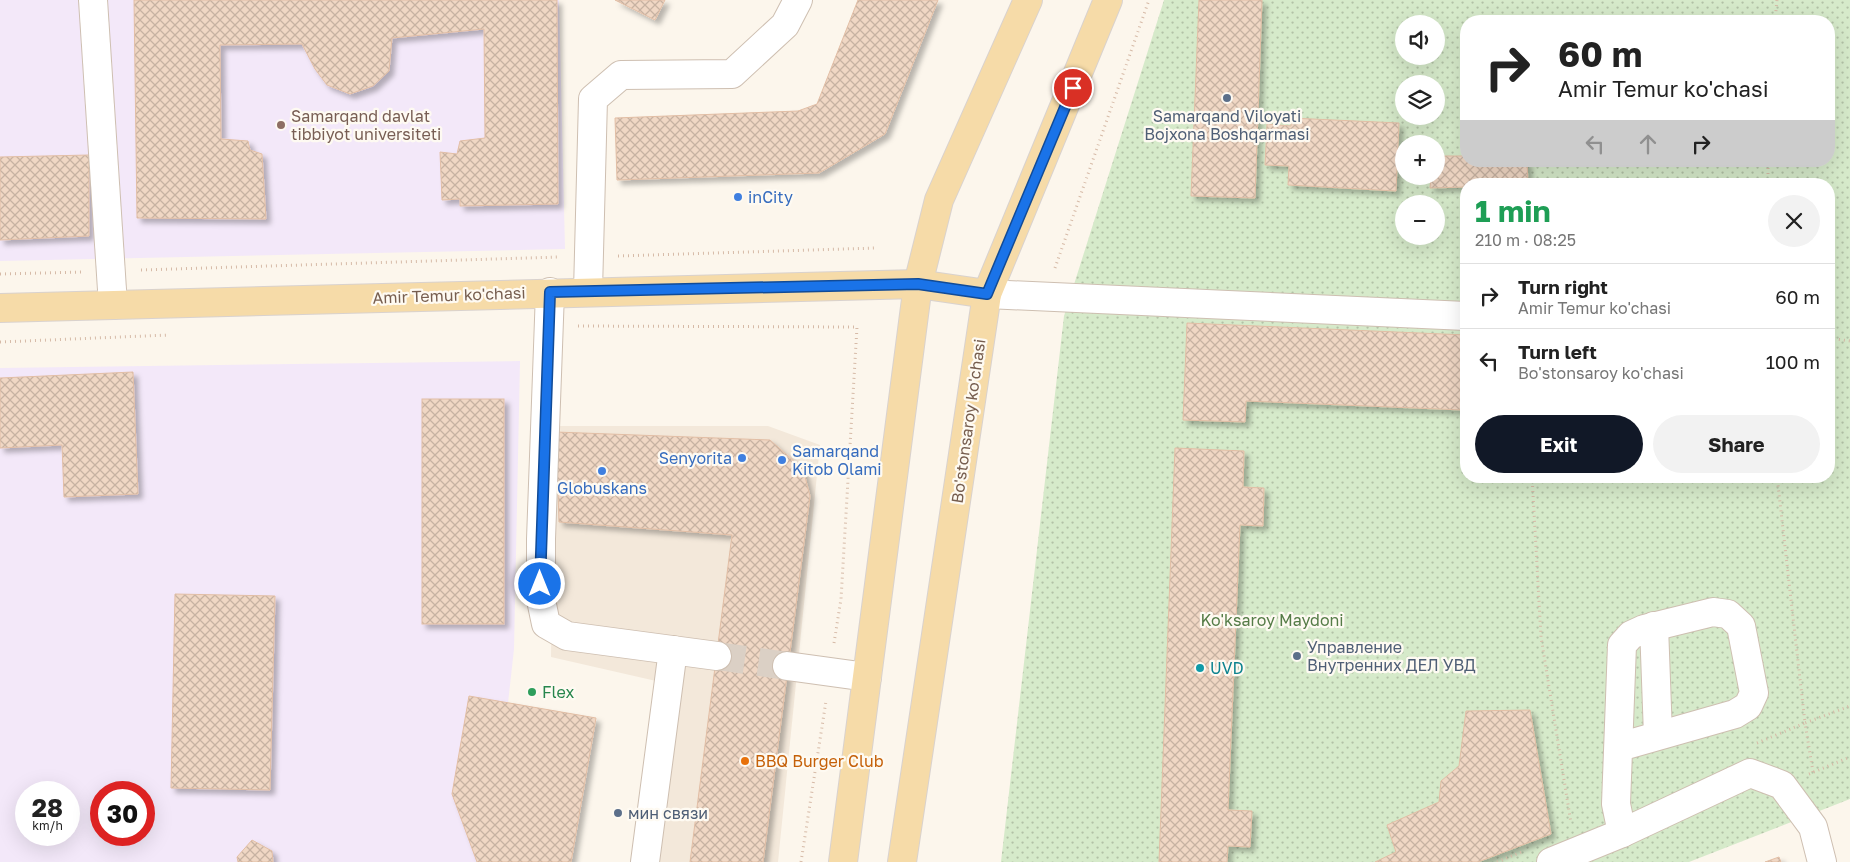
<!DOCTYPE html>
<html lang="en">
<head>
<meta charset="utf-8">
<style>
	:root { --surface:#fff; --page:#f2f2f2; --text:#222; --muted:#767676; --line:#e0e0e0; --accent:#111827 }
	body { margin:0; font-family:"Golos Text",sans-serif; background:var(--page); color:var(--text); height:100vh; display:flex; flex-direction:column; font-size:19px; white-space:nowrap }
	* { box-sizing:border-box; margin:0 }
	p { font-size:16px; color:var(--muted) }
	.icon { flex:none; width:28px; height:28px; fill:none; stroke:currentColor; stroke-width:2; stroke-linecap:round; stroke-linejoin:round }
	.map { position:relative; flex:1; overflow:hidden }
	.details { position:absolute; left:1460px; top:178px; width:375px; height:305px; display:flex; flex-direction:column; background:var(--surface); border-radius:20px; box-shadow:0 5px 20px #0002 }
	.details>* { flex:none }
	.hud { position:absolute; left:1460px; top:15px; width:375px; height:152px; border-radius:20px; box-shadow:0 5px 20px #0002; background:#fff; color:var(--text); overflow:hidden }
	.buttons { position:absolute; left:1395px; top:15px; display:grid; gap:10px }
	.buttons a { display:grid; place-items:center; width:50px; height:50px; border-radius:50%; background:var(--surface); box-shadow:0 5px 20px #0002; font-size:25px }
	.speed { position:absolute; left:15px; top:781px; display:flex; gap:10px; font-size:25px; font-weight:700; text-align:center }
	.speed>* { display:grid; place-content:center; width:65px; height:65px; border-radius:50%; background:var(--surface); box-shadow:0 5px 20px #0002; line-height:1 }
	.speed small { font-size:12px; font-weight:400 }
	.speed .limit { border:8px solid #d22; background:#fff; color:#111 }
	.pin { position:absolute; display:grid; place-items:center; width:42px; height:42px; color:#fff; margin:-21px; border:2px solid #fff; border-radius:50%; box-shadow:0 1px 5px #0007 }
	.me { position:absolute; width:55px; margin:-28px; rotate:0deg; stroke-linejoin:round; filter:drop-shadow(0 0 4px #0008) }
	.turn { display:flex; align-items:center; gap:18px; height:105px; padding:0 15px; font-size:22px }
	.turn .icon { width:65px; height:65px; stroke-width:2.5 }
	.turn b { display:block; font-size:35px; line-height:42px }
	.lanes { display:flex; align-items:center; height:48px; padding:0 15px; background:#0003; justify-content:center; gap:25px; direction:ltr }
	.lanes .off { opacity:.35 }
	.round { display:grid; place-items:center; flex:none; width:52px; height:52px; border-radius:26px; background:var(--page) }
	.headline { display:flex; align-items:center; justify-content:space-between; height:85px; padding:0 15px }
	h1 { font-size:30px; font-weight:700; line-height:38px; color:#1e9e55 }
	.action { display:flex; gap:10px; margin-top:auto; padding:10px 15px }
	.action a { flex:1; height:58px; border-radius:30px; background:var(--accent); color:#fff; font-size:20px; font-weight:700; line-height:58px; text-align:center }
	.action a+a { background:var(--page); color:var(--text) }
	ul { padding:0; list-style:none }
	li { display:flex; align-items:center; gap:15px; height:65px; padding:0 15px; border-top:1px solid var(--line) }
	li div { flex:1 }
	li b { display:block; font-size:19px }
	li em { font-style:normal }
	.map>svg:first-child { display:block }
	.residential { fill:#f3e8da }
	.education { fill:#f3e8f9; fill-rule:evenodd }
	.park { fill:url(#park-dots); fill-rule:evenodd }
	.building { fill:url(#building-cross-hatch); stroke:#e2bea5; filter:url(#shadow) }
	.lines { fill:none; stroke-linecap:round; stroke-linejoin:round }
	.minor-tunnel { stroke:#dbd0c5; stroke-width:28; stroke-dasharray:28 14; stroke-linecap:butt }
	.minor-casing { stroke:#cebfb1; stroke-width:30 }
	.major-casing { stroke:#d9d2ce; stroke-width:30 }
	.path { stroke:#d6baa7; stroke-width:3; stroke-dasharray:1 4; stroke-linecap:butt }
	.minor { stroke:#fff; stroke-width:28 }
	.major { stroke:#f6dba8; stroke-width:28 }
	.route-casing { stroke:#114b97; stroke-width:12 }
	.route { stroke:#1a73e8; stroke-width:9 }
	.service-dot { fill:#5c6f8a; stroke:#fefaf2; stroke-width:2 }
	.education-dot { fill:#8d6e63; stroke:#fefaf2; stroke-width:2 }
	.shop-dot { fill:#3f7fe0; stroke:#fefaf2; stroke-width:2 }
	.culture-dot { fill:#0f9aa8; stroke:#fefaf2; stroke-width:2 }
	.leisure-dot { fill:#2e9e5b; stroke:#fefaf2; stroke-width:2 }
	.food-dot { fill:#e8710a; stroke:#fefaf2; stroke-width:2 }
	.labels { text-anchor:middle; stroke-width:4.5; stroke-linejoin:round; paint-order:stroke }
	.education-label { font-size:16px; fill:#785e54; stroke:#fefaf2; text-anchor:start }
	.service-label { font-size:16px; fill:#4e5e75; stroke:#fefaf2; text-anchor:start }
	.shop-label { font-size:16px; fill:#366cbe; stroke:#fefaf2; text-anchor:start }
	.street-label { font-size:16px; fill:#775e4f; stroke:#fefaf2 }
	.park-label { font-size:16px; fill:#557c47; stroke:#fefaf2 }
	.culture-label { font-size:16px; fill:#0d838f; stroke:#fefaf2; text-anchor:start }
	.leisure-label { font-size:16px; fill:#27864d; stroke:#fefaf2; text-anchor:start }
	.food-label { font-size:16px; fill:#c56008; stroke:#fefaf2; text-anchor:start }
</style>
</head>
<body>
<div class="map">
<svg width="1850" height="862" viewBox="0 0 1850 862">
	<defs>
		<pattern id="park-dots" width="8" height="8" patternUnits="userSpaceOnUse" patternTransform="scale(1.25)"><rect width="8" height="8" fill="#d6eaca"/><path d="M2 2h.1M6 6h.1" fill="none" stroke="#b2c1a6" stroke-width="1.8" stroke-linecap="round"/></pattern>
		<pattern id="building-cross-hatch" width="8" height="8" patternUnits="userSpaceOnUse" patternTransform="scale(1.25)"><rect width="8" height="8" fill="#f0d7c4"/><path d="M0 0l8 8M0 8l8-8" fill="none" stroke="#c7b2a2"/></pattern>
		<filter id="shadow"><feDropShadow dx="4.5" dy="4.5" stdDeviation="2.5" flood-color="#0004"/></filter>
	</defs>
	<rect width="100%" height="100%" fill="#fcf6ec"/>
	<polygon class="residential" points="554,426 768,426 820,445 778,862 655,862 678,686 551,657"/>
	<g class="education">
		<polygon points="0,0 559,0 565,249 0,261"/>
		<path d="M520,361L514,649L508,703L469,696L452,794L479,862H0V368ZM26,792H69V835H26ZM101,792H144V835H101Z"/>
	</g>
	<path class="park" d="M1164,0H1850V799L1689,862H1001L1064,316ZM1466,21H1829V161H1466ZM1404,24H1436V56H1404ZM1404,84H1436V116H1404ZM1404,144H1436V176H1404ZM1466,184H1829V476H1466ZM1404,204H1436V236H1404Z"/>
	<g class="building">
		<polygon points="134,0 557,0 558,204 460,206 460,199 442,200 440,152 457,154 460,141 485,138 484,29 392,38 389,71 373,86 350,94 327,85 315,69 302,44 220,45 221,139 248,141 250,150 262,154 266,219 137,218"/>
		<polygon points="615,0 665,0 655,20"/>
		<polygon points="858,0 938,0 885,134 819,173 617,180 615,118 798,111 817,104"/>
		<polygon points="1199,0 1262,0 1255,198 1191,196"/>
		<polygon points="1291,118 1399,123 1396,191 1288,185 1289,166 1265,165 1267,124 1291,126"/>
		<polygon points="89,155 89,236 0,240 0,157"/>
		<polygon points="1436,156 1466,156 1466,161 1527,161 1528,184 1466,184 1466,187 1430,188 1431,176 1436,176"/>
		<polygon points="1187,323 1466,335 1463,410 1246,401 1245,422 1183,420"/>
		<polygon points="133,372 138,494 64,497 62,445 0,448 0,378"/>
		<rect x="422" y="399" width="82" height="225"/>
		<polygon points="556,432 770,440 803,469 810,496 763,862 690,862 732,535 559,522"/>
		<polygon points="1175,448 1244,451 1243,487 1264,488 1263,526 1240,525 1228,810 1252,811 1250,847 1228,846 1227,862 1159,862"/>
		<polygon points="175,594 275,596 270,790 171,788"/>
		<polygon points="469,696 596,718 571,862 477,862 452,794"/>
		<polygon points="1530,710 1551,834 1478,862 1375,862 1396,852 1387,825 1439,802 1441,781 1459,766 1466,711"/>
		<polygon points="252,840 272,851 273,862 238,862 237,857"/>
		<polygon points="1779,857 1781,862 1765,862"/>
	</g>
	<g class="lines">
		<polyline class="minor-tunnel" points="717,656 787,666"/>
		<defs>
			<g id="minor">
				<polyline points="93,0 113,305"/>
				<polyline points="588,291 593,99 621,75 732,74 785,25 798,0"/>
				<polyline points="550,292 541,539 541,600 546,624 567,636 717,656"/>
				<polyline points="987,294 1466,316"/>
				<polyline points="1654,626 1658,735"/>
				<polyline points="787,666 867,677"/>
				<polyline points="1619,747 1735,714 1748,706 1754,693 1741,626 1728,614 1713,612 1644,629 1631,635 1622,645 1616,804 1622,833"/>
				<polyline points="645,862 673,650"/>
				<polyline points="1551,862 1622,833 1750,773 1782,785 1813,827 1822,862"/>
			</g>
			<g id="major">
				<polyline points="0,308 918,284 987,294"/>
				<polyline points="843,862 918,284 939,200 1028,0"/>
				<polyline points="902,862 987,294 1108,0"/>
			</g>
		</defs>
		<use href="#minor" class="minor-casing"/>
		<use href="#major" class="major-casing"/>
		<g class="path">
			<polyline points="1775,21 1777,0"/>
			<polyline points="1768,184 1768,161"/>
			<polyline points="618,256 876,248"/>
			<polyline points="1055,268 1149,0"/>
			<polyline points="141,270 559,257"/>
			<polyline points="0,274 82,272"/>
			<polyline points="578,326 857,327 841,599 834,643"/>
			<polyline points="1829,338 1850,341"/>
			<polyline points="0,342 169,335"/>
			<polyline points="1532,476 1541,637 1571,823"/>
			<polyline points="1757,743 1805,723 1777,476"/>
			<polyline points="1813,772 1805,723 1850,706"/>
			<polyline points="1809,774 1850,757"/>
			<polyline points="801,862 826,701"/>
			<polyline points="1497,862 1524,851"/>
		</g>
		<use href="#minor" class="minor"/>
		<use href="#major" class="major"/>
	</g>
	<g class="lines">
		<defs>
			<polyline id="route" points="540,584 550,292 918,284 987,294 1073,88"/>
		</defs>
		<use href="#route" class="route-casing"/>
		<use href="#route" class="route"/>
	</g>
	<g class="service-dot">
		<circle cx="1227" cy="98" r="5"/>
		<circle cx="1297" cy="656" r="5"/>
		<circle cx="618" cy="813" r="5"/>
	</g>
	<circle class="education-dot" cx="281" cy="125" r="5"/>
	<g class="shop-dot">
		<circle cx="738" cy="197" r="5"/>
		<circle cx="742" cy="458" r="5"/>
		<circle cx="782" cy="460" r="5"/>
		<circle cx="602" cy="471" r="5"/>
	</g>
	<circle class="culture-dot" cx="1200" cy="668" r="5"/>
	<circle class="leisure-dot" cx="532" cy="692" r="5"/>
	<circle class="food-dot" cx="745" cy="761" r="5"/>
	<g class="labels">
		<g class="education-label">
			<text x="291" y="122">Samarqand davlat<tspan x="291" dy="18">tibbiyot universiteti</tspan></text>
		</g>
		<g class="service-label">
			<text x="1227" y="122" text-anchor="middle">Samarqand Viloyati<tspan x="1227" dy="18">Bojxona Boshqarmasi</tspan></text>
			<text x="1307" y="653">Управление<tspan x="1307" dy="18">Внутренних ДЕЛ УВД</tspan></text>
			<text x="628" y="819">мин связи</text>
		</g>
		<g class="shop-label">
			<text x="748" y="203">inCity</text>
			<text x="792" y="457">Samarqand<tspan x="792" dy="18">Kitob Olami</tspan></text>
			<text x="732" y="464" text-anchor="end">Senyorita</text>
			<text x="602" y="494" text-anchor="middle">Globuskans</text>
		</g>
		<g class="street-label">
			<text transform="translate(449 295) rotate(-2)" y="6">Amir Temur ko'chasi</text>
			<text transform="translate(968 421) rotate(-82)" y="6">Bo'stonsaroy ko'chasi</text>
		</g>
		<g class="park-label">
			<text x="1272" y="626">Ko'ksaroy Maydoni</text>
		</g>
		<g class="culture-label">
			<text x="1210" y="674">UVD</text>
		</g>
		<g class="leisure-label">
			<text x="542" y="698">Flex</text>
		</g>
		<g class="food-label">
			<text x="755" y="767">BBQ Burger Club</text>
		</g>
	</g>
</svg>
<div class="buttons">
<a><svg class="icon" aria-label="sound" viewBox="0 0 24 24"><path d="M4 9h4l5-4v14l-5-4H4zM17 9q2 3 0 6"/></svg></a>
<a><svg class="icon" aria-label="layers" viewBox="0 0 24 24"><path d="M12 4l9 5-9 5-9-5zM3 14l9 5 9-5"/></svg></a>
<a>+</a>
<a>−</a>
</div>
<div class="speed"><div>28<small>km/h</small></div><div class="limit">30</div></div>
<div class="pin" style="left:1073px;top:88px;background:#d93025"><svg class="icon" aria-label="arrive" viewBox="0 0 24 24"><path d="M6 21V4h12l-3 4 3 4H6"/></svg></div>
<svg class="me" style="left:540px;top:584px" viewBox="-20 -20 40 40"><circle r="17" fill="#1a73e8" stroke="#fff" stroke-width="3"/><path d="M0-11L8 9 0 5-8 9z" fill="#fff"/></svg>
<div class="hud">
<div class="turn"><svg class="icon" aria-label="right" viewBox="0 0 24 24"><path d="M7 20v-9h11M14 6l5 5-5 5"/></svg><div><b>60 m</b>Amir Temur ko'chasi</div></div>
<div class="lanes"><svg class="icon off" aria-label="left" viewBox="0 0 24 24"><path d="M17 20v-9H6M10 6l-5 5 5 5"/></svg><svg class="icon off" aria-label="ahead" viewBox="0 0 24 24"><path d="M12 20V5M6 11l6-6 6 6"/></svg><svg class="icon" aria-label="right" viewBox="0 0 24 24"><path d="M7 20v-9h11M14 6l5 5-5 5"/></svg></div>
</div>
<section class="details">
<div class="headline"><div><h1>1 min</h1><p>210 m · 08:25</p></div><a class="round"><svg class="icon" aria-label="close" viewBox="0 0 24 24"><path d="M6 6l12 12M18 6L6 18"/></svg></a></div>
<ul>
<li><svg class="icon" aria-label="right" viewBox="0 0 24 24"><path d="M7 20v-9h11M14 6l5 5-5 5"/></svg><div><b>Turn right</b><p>Amir Temur ko'chasi</p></div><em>60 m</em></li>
<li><svg class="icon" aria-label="left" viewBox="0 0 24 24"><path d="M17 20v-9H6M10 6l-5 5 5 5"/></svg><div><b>Turn left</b><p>Bo'stonsaroy ko'chasi</p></div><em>100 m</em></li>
</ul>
<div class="action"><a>Exit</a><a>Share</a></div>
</section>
</div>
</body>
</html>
